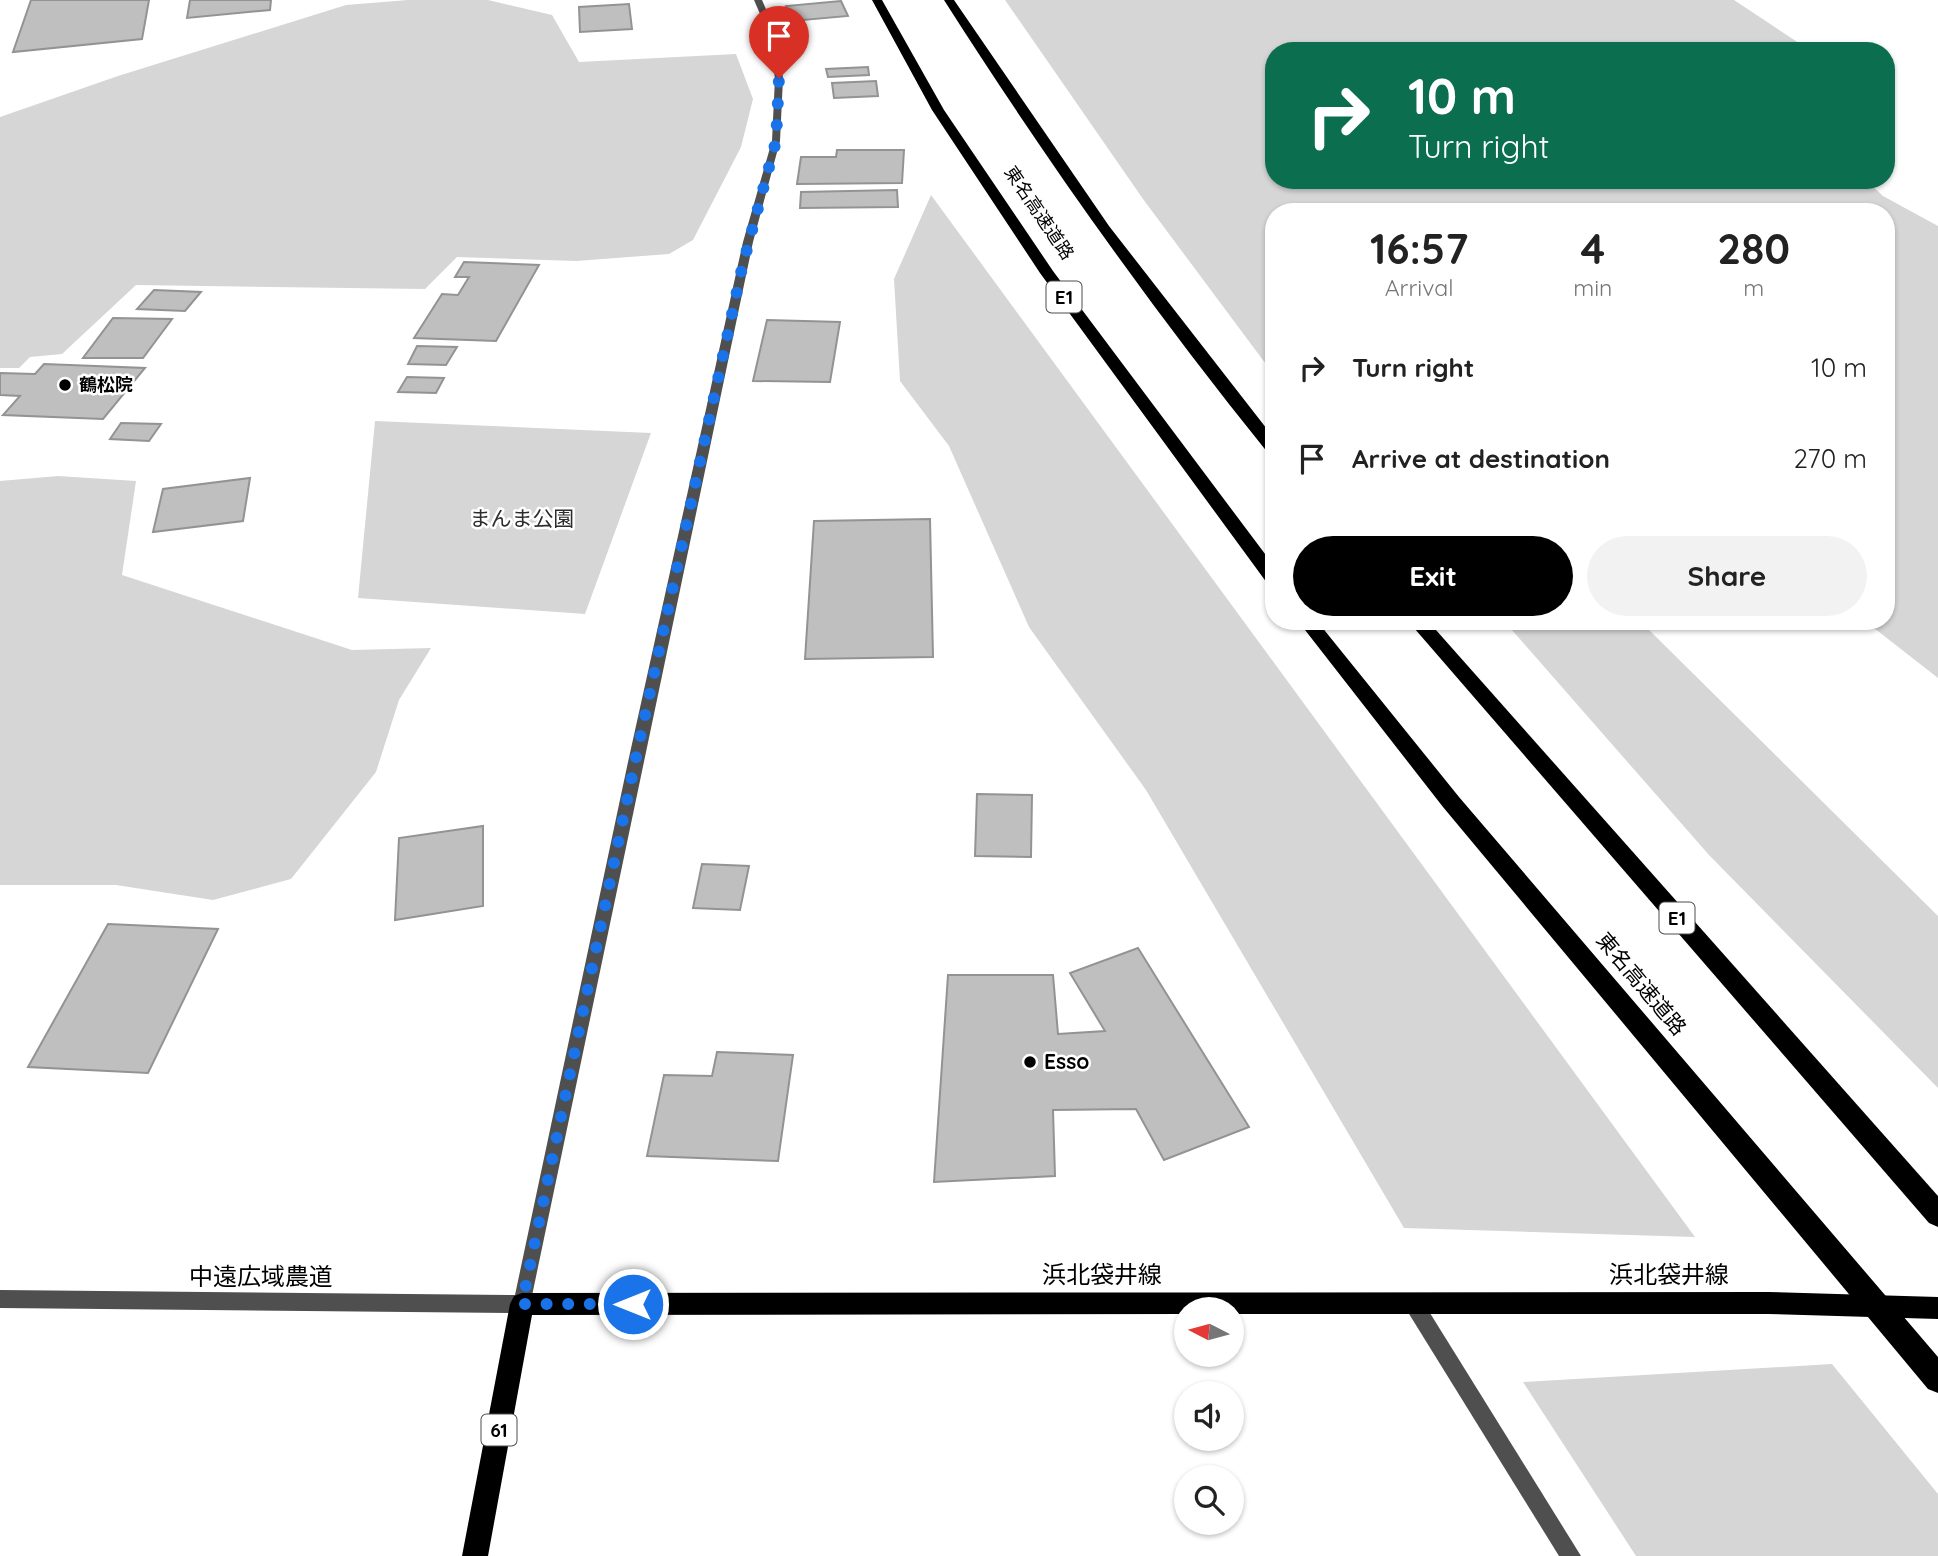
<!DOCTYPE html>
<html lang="en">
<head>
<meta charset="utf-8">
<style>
	:root { --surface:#fff; --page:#f2f2f2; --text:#222; --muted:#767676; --accent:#000 }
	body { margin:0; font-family:Quicksand,"Noto Sans JP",sans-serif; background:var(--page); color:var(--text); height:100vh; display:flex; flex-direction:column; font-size:26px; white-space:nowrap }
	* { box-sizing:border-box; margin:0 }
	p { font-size:23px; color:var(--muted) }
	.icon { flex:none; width:38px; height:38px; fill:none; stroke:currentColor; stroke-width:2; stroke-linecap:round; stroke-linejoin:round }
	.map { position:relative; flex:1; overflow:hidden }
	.drawer { position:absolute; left:1265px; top:203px; width:630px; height:427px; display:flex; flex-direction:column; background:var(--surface); border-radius:28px; box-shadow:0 2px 5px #0004 }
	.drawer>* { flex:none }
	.banner { position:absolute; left:1265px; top:42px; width:630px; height:147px; border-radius:28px; box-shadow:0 2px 5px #0004; background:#0b6e4f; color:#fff; overflow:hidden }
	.needle { width:46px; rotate:276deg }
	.fabs { position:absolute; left:1174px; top:1297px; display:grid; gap:14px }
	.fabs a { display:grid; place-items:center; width:70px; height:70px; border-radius:50%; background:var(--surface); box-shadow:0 2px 5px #0004; font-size:35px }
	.pin { position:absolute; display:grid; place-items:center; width:60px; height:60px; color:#fff; margin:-72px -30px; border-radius:50% 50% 50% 0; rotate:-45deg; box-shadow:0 0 7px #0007 }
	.pin .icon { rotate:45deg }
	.me { position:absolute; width:77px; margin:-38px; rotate:270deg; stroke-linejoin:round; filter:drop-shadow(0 0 5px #0008) }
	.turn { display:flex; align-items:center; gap:24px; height:147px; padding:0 28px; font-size:32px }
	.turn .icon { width:91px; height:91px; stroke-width:2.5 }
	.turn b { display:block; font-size:49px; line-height:60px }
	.eta { display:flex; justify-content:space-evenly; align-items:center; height:119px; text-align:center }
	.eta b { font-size:42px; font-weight:700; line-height:49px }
	.button { display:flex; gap:14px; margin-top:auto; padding:14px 28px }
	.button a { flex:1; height:80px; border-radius:42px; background:var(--accent); color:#fff; font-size:28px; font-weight:700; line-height:80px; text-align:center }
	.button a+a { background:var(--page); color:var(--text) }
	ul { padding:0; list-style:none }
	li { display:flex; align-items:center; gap:21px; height:91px; padding:0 28px }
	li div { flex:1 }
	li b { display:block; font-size:26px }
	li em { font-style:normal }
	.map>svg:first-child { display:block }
	.green { fill:#d6d6d6 }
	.building { fill:#bfbfbf; stroke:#939393; stroke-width:2 }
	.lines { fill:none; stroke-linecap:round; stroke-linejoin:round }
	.minor { fill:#4f4f4f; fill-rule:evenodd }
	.tertiary { fill:#4f4f4f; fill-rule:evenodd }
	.primary { fill:#000; fill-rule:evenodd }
	.motorway { fill:#000; fill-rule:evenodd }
	.route { stroke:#1a73e8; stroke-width:12; stroke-dasharray:0 21.6 }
	.poi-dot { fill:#000; stroke:#fff; stroke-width:2.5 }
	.labels { text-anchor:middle; stroke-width:5; stroke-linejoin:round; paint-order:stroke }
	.far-street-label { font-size:18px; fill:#000; stroke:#fff }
	.far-poi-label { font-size:18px; font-weight:bold; fill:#000; stroke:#fff; text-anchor:start }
	.shield { fill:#fff; stroke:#4c4c4c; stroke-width:2 }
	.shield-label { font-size:19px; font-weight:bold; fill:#000 }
	.park-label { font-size:21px; fill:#2d2d2d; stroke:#fff }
	.street-label { font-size:21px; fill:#000; stroke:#fff }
	.poi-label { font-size:21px; font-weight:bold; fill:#000; stroke:#fff; text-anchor:start }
	.near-street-label { font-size:24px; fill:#000; stroke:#fff }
</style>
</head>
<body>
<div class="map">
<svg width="1938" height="1556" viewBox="0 0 1938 1556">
	<rect width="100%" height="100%" fill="#fff"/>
	<g class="green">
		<polygon points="408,0 488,0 552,15 579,62 736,54 753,99 741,147 693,240 669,254 576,261 457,257 425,289 136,285 62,354 30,357 19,368 0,368 0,117 118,76 346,5"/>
		<polygon points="1005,0 1734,0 1811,51 1274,51 1274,180 1866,180 1883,196 1938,226 1938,678 1865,621 1886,621 1886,212 1274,212 1274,375 1143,199"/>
		<polygon points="931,195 1695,1237 1404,1228 1146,790 1029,627 949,446 900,381 894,279"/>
		<polygon points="375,421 651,433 585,614 358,598"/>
		<polygon points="58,476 136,481 122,575 352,650 431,648 399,700 376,772 291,879 213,900 116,885 0,885 0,481"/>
		<polygon points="1504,621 1640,621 1938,916 1938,1088 1709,855"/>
		<polygon points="1832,1364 1938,1494 1938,1556 1636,1556 1523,1382"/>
	</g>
	<g class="building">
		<polygon points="31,0 149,0 142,39 13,52"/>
		<polygon points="190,0 271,0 270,10 187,18"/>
		<polygon points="841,1 848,16 792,21 786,6"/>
		<polygon points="629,4 632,29 580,32 579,7"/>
		<polygon points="868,67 869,75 828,77 826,69"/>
		<polygon points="876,81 878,96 834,98 832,83"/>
		<polygon points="837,150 904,150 902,183 797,184 801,157 836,157"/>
		<polygon points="897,190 898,207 800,208 801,192"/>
		<polygon points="464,262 539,265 496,341 414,338 442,294 458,295 469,277 455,277"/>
		<polygon points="154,290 201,292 185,311 137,309"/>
		<polygon points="113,318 172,319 143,358 83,358"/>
		<polygon points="767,320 840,322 830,382 753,381"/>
		<polygon points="417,346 457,347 446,365 408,364"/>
		<polygon points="44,364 145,368 103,419 3,415 20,396 0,395 0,373 35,374"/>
		<polygon points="407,377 444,378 436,393 398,392"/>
		<polygon points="121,423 161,424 149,441 110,439"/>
		<polygon points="250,478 243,521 153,532 163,489"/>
		<polygon points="930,519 933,657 805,659 814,521"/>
		<polygon points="977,794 1032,795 1031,857 975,856"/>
		<polygon points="483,826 483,906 395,920 399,838"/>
		<polygon points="702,864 749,866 740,910 693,908"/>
		<polygon points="108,924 218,929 148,1073 28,1067"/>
		<polygon points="1138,948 1249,1127 1164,1160 1136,1109 1053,1110 1055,1176 934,1182 948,975 1053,975 1058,1034 1105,1031 1070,973"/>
		<polygon points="717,1052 793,1055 778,1161 647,1156 664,1075 712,1076"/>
	</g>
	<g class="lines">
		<polygon class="minor" points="1413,1294 1420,1297 1581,1556 1559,1556 1406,1309 1404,1303 1406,1297"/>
		<polygon class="tertiary" points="754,0 762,0 775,30 783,78 780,141 753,242 529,1310 522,1313 0,1308 0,1290 515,1295 628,762 743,242 772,141 775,78 767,30"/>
		<polygon class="primary" points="1768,1292 1938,1297 1938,1319 1768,1314 1232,1314 1232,1309 1186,1309 1186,1314 532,1315 488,1556 462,1556 510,1304 514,1296 522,1293"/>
		<g class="motorway">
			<polygon points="872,0 882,0 944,110 1053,271 1274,566 1274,585 1267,583 1040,273 932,110"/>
			<path d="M944,0H954L1109,226L1274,438V454L1268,453C1151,308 1044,157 944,0Z"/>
			<polygon points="1298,621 1317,621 1459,797 1938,1357 1938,1393 1928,1389 1443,807"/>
			<polygon points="1408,621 1428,621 1938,1196 1938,1227 1929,1223"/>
		</g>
	</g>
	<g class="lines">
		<polyline class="route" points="633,1304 522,1304 635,762 742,268 776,141 779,78"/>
	</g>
	<g class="poi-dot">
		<circle cx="65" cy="385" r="7"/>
		<circle cx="1030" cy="1062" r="7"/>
	</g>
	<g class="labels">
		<g class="far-street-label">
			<text transform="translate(1039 213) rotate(56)" y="6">東名高速道路</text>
		</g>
		<g class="far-poi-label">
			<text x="79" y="391">鶴松院</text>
		</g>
		<g class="shield">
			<rect x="1046.5" y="281.5" width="35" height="31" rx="5"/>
			<rect x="1659.5" y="902.5" width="35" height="31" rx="5"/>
			<rect x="481.5" y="1414.5" width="35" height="31" rx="5"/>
		</g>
		<g class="shield-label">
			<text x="1064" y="304">E1</text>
			<text x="1677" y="925">E1</text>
			<text x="499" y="1437">61</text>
		</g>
		<g class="park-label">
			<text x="522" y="526">まんま公園</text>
		</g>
		<g class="street-label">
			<text transform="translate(1641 984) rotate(50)" y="7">東名高速道路</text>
		</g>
		<g class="poi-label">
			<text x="1044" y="1069">Esso</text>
		</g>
		<g class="near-street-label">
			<text x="1102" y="1283">浜北袋井線</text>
			<text x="1669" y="1283">浜北袋井線</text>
			<text x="261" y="1285">中遠広域農道</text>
		</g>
	</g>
</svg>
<div class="fabs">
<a><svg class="needle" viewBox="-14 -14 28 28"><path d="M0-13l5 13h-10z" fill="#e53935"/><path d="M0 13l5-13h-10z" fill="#767676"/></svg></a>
<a><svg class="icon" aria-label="sound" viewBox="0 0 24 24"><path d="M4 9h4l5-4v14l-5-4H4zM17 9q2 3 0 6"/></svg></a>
<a><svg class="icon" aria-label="search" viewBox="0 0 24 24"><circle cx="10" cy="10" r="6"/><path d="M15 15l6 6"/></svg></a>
</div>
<div class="pin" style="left:779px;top:78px;background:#d93025"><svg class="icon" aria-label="arrive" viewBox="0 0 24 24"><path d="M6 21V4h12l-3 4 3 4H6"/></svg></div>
<svg class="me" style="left:633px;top:1304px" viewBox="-20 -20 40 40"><circle r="17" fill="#1a73e8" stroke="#fff" stroke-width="3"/><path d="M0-11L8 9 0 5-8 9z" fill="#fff"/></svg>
<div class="banner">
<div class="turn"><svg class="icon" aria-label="right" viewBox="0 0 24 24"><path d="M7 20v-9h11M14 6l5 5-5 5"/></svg><div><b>10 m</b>Turn right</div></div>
</div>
<section class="drawer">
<div class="eta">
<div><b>16:57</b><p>Arrival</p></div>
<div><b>4</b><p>min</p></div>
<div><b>280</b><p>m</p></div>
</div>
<ul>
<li><svg class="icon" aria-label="right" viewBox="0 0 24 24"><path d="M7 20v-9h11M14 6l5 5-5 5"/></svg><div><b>Turn right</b></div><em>10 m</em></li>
<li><svg class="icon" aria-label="arrive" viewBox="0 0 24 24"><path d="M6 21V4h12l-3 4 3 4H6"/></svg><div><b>Arrive at destination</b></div><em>270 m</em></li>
</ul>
<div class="button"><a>Exit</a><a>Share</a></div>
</section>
</div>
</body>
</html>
